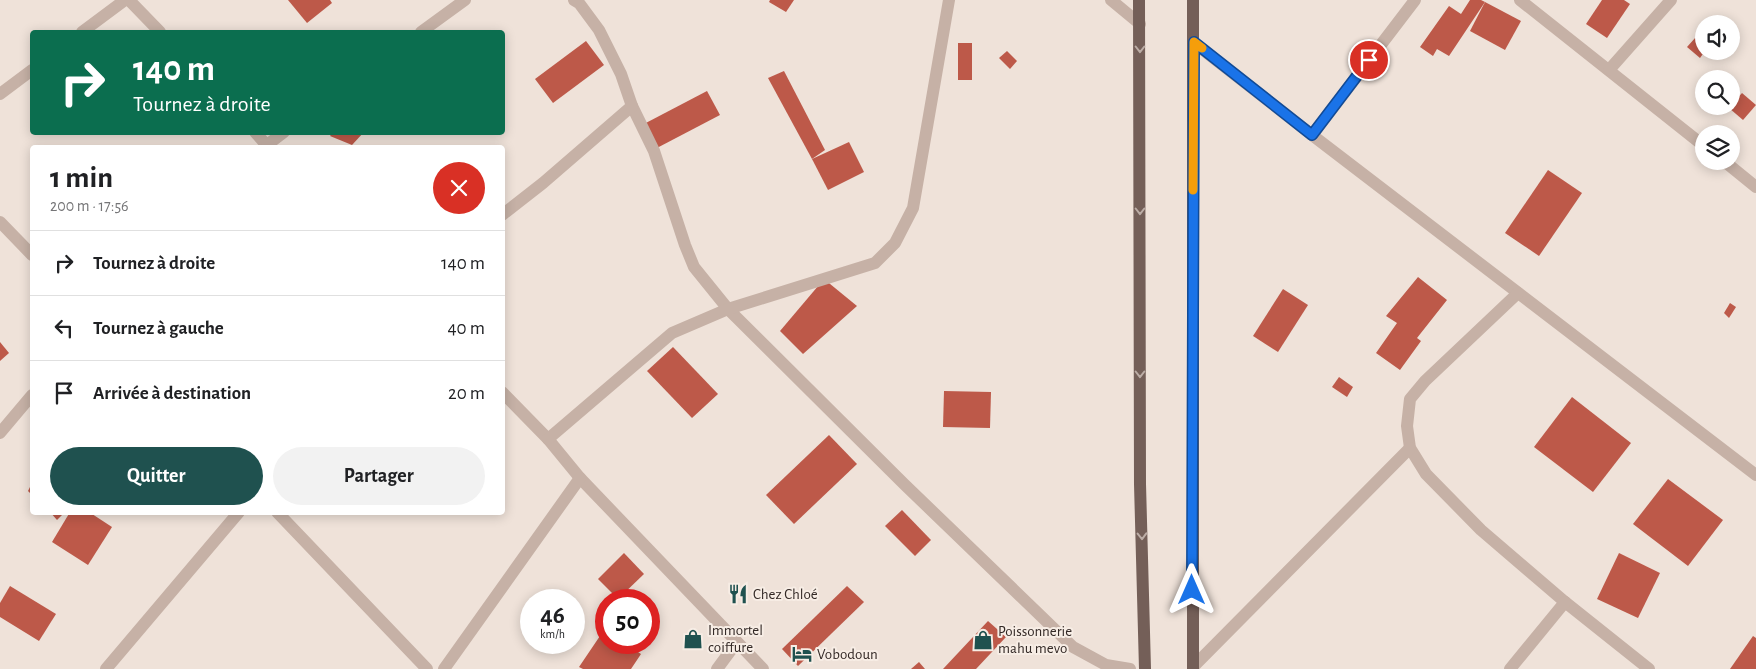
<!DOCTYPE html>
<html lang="fr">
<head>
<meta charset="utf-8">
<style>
	:root { --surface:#fff; --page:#f2f2f2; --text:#202124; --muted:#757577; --line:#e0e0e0; --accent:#1f514f }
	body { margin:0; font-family:"Alegreya Sans",sans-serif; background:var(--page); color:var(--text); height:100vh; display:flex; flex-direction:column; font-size:19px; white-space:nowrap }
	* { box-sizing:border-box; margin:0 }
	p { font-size:16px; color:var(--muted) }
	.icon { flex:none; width:28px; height:28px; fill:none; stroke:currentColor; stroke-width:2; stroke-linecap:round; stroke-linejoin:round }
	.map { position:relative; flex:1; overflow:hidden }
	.drawer { position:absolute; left:30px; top:145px; width:475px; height:370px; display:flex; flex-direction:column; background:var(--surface); border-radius:5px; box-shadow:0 2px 12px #0003 }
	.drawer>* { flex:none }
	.guide { position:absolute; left:30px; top:30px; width:475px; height:105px; border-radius:5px; box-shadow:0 2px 12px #0003; background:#0b6e4f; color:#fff; overflow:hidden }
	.buttons { position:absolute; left:1695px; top:15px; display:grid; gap:10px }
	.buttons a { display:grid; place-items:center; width:45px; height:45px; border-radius:50%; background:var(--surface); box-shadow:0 2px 12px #0003; font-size:25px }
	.speed { position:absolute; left:520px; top:589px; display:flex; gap:10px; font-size:25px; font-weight:700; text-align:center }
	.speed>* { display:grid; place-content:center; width:65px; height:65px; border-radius:50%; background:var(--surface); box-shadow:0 2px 12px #0003; line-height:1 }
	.speed small { font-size:12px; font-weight:400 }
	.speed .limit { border:8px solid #d22; background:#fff; color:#111 }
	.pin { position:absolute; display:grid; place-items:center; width:42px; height:42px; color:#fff; margin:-21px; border:2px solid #fff; border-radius:50%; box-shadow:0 1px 5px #0007 }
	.me { position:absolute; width:55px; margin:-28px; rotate:0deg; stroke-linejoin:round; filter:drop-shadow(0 0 4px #0008) }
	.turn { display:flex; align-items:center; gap:18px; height:105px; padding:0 20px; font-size:22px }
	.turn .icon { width:65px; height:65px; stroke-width:2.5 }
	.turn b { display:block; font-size:35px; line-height:42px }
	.round { display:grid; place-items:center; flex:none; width:52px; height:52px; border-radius:26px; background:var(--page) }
	.headline { display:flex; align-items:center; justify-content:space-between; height:85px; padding:0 20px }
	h1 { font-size:30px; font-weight:700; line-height:38px }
	.button { display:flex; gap:10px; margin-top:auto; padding:10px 20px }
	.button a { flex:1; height:58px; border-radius:30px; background:var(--accent); color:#fff; font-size:20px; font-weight:700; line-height:58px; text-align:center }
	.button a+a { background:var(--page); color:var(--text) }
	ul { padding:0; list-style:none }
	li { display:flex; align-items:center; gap:15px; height:65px; padding:0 20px; border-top:1px solid var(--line) }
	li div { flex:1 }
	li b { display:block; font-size:19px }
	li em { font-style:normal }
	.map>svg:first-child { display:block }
	.building { fill:#bd5949 }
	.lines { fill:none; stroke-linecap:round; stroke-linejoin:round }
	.minor { stroke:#c6b1a6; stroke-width:12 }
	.major { stroke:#745f58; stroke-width:12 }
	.oneway { stroke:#bcada6 }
	.route-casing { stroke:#114b97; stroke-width:12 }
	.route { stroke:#1a73e8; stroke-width:9 }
	.slow { stroke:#f59e0b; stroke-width:9 }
	.labels { text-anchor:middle; stroke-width:4; stroke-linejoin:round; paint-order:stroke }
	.poi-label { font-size:15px; fill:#332926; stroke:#f7ede5; text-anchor:start }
</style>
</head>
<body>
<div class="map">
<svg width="1756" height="669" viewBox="0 0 1756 669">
	<rect width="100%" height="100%" fill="#efe2d9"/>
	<g class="building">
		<polygon points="288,0 330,0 332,3 307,23"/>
		<polygon points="770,0 794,0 786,12 769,2"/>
		<polygon points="1470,0 1481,0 1485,2 1449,56 1437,49 1433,56 1420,47 1449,6 1461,14"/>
		<polygon points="1602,0 1624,0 1630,4 1607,38 1586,24"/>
		<polygon points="1485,2 1521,21 1505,50 1470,31"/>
		<polygon points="1704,28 1704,51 1705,51 1700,58 1687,47"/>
		<polygon points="586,41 604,65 553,103 535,79"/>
		<rect x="958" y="43" width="14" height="37"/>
		<polygon points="1007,51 1017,61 1010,69 999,58"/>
		<polygon points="784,71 825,150 812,159 768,78"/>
		<polygon points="707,91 720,115 655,149 642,125"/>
		<polygon points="1742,93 1756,105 1743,120 1729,108"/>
		<polygon points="333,132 364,132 352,145 330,136"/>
		<polygon points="849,142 864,172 828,190 812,159"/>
		<polygon points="1548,170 1582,193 1539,256 1505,233"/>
		<polygon points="1418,277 1447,300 1417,338 1421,341 1400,370 1376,353 1397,323 1386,316"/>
		<polygon points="824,279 857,306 803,354 780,331"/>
		<polygon points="1283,289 1308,305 1278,352 1253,336"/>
		<polygon points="1730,303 1736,307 1729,318 1724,313"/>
		<polygon points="0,342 9,353 0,361"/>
		<polygon points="673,347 718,394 692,418 647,371"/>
		<polygon points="1339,377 1353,387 1347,397 1332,387"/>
		<polygon points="944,391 991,392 990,428 943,427"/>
		<polygon points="1572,397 1631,443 1593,492 1534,447"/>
		<polygon points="829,435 857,464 794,524 766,495"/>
		<polygon points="1668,479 1723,520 1688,566 1633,524"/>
		<polygon points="32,483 32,495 28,491"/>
		<polygon points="902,510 931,540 915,556 885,526"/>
		<polygon points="50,512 65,512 57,520"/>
		<polygon points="70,512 89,512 112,527 88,565 52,542"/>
		<polygon points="624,553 644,574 618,599 598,579"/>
		<polygon points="1619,553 1660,573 1638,618 1597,599"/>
		<polygon points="10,586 56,614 39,641 0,617 0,603"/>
		<polygon points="847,586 864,602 798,666 782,649"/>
		<polygon points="988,621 1006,637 976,669 943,669"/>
		<polygon points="604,630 606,631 606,642 623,642 641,654 631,669 583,669 579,667"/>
		<polygon points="1753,636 1756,638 1756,669 1730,669"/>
		<polygon points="919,662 925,669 911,669"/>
	</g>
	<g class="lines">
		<g class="minor">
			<polyline points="129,0 160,32"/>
			<polyline points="574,0 579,3 599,30 621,74 632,106 654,151 685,245 694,267 728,309 904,484 1073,647 1106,665 1130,669"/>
			<polyline points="1111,0 1140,24"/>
			<polyline points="1520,0 1704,146"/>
			<polyline points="82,32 125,0"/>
			<polyline points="421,32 465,0"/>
			<polyline points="1193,42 1312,135 1756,475"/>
			<polyline points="1609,70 1671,0"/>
			<polyline points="0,94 32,70"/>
			<polyline points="255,132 269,148"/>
			<polyline points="1312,135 1415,0"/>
			<polyline points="267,145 284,132"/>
			<polyline points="1724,161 1756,187"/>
			<polyline points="502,215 543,183 632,106"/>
			<polyline points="0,222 32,255"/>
			<polyline points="1518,293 1425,381 1410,399 1407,426 1410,448 1426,474 1481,530 1565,602 1649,669"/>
			<polyline points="502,392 548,439 580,478 763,669"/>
			<polyline points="0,433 32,395"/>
			<polyline points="548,439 672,333 728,309 875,263 895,243 913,208 949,0"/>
			<polyline points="277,512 427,669"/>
			<polyline points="1193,667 1410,448"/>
			<polyline points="106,669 239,512"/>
			<polyline points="444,669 580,478"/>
			<polyline points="717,669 737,642"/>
			<polyline points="1510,669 1565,602"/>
		</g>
		<g class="major">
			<polyline points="1139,0 1140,484 1145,669"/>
			<polyline points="1193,0 1193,669"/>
		</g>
	</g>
	<defs><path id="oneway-chevron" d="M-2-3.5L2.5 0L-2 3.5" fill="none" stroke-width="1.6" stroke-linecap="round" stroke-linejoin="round" transform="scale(1.25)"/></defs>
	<g class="oneway">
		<use href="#oneway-chevron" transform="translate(1140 49) rotate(90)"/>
		<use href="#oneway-chevron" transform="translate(1140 211) rotate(90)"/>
		<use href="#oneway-chevron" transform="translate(1140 374) rotate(90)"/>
		<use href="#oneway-chevron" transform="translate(1142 536) rotate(89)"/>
	</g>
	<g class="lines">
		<defs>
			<polyline id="route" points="1192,590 1194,42 1312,135 1369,60"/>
		</defs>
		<use href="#route" class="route-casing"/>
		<use href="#route" class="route"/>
		<polyline class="slow" points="1193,190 1194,42 1202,48"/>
	</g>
	<defs>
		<symbol id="restaurant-bare" viewBox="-9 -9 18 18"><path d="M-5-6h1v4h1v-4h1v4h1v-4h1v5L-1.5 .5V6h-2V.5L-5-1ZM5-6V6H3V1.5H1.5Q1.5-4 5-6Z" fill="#1f514f" stroke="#f7ede5" stroke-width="2.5" paint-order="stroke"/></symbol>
		<symbol id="shop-bare" viewBox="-9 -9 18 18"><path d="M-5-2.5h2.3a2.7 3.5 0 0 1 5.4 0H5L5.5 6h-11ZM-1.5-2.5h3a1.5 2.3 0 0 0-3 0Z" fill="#1f514f" stroke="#f7ede5" stroke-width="2.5" paint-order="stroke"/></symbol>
		<symbol id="hotel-bare" viewBox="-9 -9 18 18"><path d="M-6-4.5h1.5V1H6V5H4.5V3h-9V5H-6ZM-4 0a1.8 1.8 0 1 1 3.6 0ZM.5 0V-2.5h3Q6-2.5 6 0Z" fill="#1f514f" stroke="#f7ede5" stroke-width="2.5" paint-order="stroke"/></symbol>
	</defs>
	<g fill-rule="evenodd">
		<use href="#restaurant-bare" x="724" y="580" width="28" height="28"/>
		<use href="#shop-bare" x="679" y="625" width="28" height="28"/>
		<use href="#shop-bare" x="969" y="626" width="28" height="28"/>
		<use href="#hotel-bare" x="788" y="640" width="28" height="28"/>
	</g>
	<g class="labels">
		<g class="poi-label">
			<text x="753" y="599">Chez Chloé</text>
			<text x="708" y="635">Immortel<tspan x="708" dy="17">coiffure</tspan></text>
			<text x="998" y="636">Poissonnerie<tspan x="998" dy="17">mahu mevo</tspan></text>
			<text x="817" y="659">Vobodoun</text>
		</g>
	</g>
</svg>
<div class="buttons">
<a><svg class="icon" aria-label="sound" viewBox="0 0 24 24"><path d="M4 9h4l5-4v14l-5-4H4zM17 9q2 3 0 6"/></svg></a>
<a><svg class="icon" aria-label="search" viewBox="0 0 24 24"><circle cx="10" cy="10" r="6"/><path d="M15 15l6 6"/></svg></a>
<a><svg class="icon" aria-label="layers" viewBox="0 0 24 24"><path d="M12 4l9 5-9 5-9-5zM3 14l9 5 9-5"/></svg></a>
</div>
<div class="speed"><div>46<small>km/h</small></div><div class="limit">50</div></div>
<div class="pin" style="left:1369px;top:60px;background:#d93025"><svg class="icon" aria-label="arrive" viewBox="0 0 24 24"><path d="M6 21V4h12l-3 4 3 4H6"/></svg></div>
<svg class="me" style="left:1192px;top:590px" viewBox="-20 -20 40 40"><path d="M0-17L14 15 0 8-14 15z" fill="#1a73e8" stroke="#fff" stroke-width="4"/></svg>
<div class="guide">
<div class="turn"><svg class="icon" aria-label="right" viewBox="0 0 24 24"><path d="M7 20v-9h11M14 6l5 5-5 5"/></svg><div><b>140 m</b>Tournez à droite</div></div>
</div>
<section class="drawer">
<div class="headline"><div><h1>1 min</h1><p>200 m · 17:56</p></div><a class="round" style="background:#d93025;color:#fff"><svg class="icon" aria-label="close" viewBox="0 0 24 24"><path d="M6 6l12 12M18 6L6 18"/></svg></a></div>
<ul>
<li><svg class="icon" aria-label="right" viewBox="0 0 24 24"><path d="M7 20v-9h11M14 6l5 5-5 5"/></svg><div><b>Tournez à droite</b></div><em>140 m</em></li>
<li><svg class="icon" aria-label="left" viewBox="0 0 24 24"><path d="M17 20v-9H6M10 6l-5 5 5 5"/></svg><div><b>Tournez à gauche</b></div><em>40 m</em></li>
<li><svg class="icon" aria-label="arrive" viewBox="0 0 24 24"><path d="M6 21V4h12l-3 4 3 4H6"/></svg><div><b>Arrivée à destination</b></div><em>20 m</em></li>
</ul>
<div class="button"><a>Quitter</a><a>Partager</a></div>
</section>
</div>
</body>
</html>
